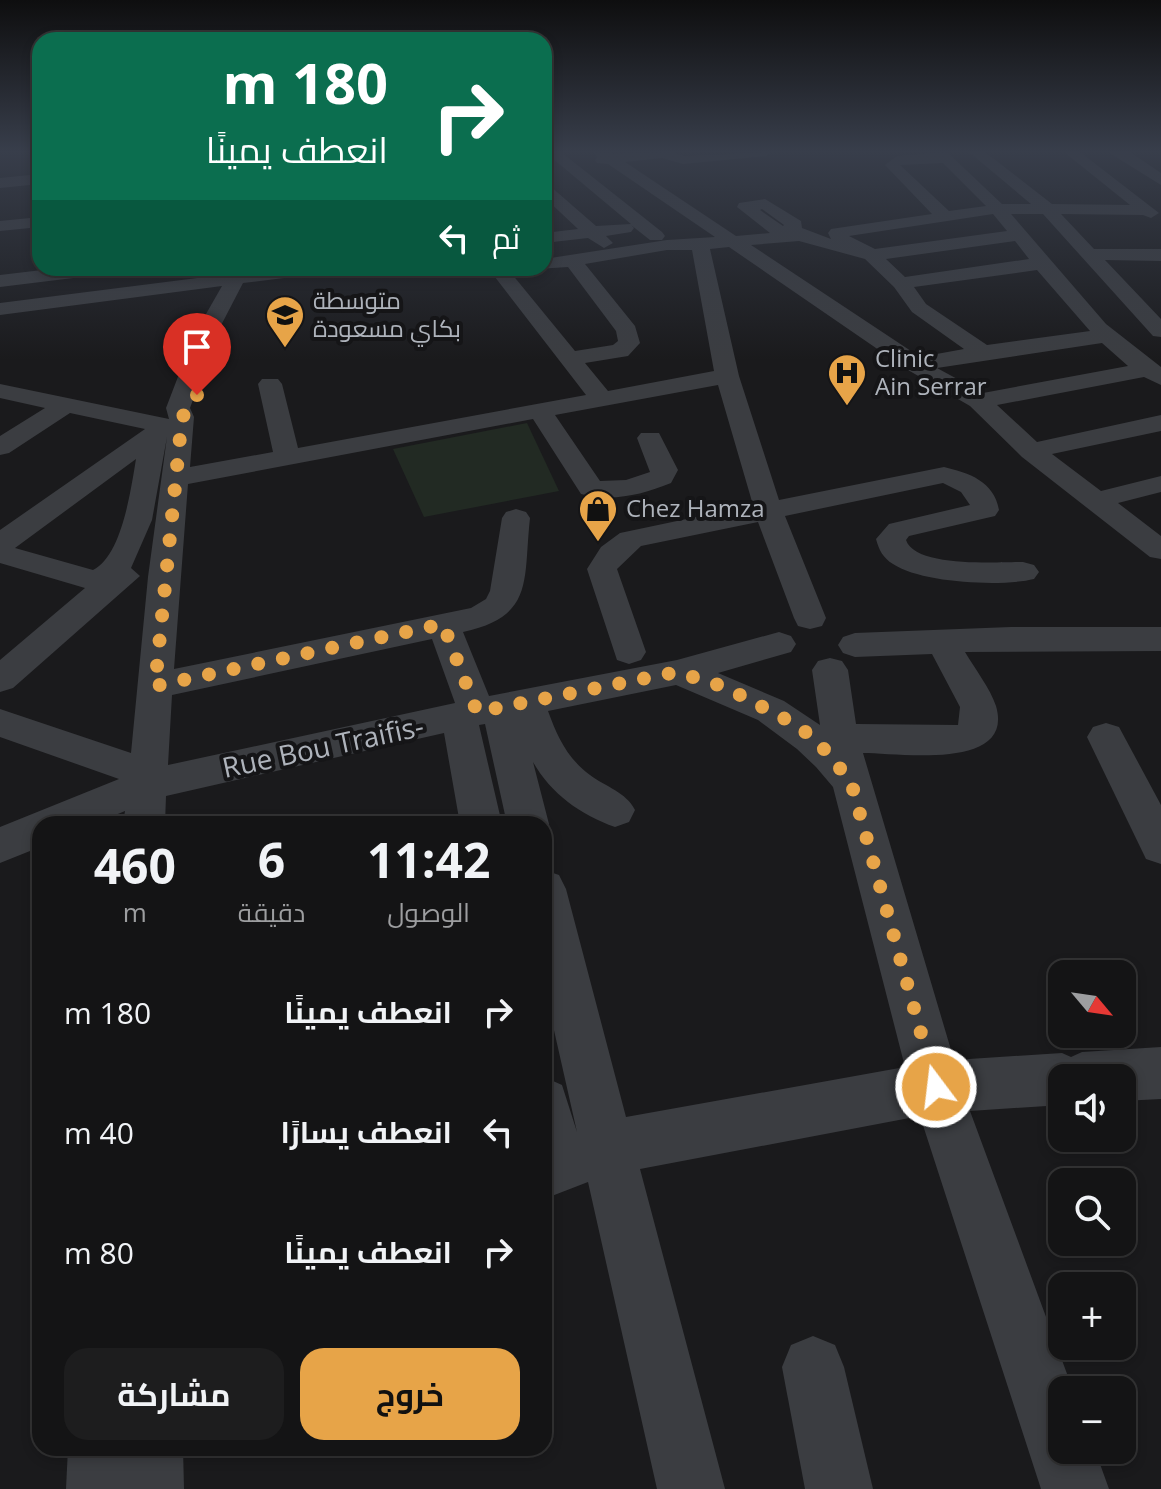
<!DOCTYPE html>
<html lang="ar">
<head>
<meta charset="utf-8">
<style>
	:root { --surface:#141415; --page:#1d1d1e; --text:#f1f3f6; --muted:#9d9ea0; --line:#333334; --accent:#e7a448 }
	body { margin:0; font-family:"Open Sans",Cairo,sans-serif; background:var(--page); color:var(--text); direction:rtl; height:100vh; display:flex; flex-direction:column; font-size:30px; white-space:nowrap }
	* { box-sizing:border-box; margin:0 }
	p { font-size:26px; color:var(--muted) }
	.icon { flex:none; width:44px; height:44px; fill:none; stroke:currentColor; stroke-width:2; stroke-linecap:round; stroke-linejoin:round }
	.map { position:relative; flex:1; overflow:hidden; direction:ltr }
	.drawer { position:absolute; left:32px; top:816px; width:520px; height:640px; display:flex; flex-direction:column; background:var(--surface); border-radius:24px; box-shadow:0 4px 12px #0003,0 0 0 2px var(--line); direction:rtl }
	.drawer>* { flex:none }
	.top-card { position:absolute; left:32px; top:32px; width:520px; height:244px; border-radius:24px; box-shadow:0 4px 12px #0003,0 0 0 2px var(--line); direction:rtl; background:#0b6e4f; color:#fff; overflow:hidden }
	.needle { width:52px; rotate:119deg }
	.fabs { position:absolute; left:1048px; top:960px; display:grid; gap:16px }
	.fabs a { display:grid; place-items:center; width:88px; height:88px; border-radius:16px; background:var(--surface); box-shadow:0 4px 12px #0003,0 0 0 2px var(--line); font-size:40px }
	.pin { position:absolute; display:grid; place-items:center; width:68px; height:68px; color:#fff; margin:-82px -34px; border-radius:50% 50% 50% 0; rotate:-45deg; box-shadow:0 0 8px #0007 }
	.pin .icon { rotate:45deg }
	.me { position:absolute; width:88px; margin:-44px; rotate:345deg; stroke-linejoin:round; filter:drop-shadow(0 0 6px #0008) }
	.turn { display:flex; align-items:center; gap:28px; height:168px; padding:0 32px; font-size:36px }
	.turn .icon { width:104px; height:104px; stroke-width:2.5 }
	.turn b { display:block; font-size:56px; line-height:68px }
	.then { display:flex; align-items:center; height:76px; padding:0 32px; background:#0003; gap:16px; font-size:30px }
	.eta { display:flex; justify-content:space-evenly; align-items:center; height:136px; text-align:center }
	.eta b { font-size:48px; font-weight:700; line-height:56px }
	.action { display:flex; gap:16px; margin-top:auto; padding:16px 32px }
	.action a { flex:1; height:92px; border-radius:24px; background:var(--accent); color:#111; font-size:32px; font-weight:700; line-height:92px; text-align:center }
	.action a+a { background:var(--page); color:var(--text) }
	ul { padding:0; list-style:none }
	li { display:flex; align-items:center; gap:24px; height:120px; padding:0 32px }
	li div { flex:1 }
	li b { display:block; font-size:30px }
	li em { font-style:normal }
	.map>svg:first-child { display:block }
	.green { fill:#222a23 }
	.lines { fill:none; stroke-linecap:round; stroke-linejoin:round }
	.minor { fill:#3b3d41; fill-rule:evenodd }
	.route { stroke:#e7a448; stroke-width:14; stroke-dasharray:0 25.2 }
	.labels { text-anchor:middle; stroke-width:8; stroke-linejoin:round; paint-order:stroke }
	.far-poi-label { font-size:24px; fill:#aeb3bb; stroke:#151517; text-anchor:start }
	.street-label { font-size:28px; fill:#aeb3bb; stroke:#151517 }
</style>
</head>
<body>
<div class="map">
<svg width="1161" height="1489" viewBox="0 0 1161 1489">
	<rect width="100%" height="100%" fill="#1a1a1c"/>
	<polygon class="green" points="527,423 559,491 424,517 393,449"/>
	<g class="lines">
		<g class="minor">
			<polygon points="545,152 561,152 662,232 665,236 662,240 650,240 631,225 634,228 631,232 606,236 613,243 604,248 588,238 544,243 544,233 578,229 544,197 544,184 550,186 596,226 631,224"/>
			<path d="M593,152L613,154L672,152L684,156L773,152L766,156L683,164L662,158L625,162L736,236L770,233L737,207L739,203L765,199L801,221L802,228L831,239L828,233L831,229L932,214L885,165L897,156L947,152L1002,204H1031L969,152H985L1052,204L1130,205L1064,152H1080L1159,213L1151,218L1143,215L1061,214L1094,249H1161V261L1105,260L1161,319V337L1153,336L1043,214H1011L1106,324L1161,367V385L1144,377L997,405L1037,442L1161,415V431L1052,454L1101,491L1161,476V492L1118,503L1161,536V559L1150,557L1022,457L970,406L908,370L729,247L710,249L739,376L779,500L944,467C969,473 994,481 999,510L995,516L909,536L906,540C915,568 998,562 1023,562L1034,565L1039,572L1034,579C1002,587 921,583 893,564C883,558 879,550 876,539L889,524L970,505L961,492L943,483L785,516L826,618L822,626L810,629L798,626L794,618L758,522L641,546L617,569L646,652L641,660L629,664L617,660L587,569L601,547L620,533L753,505L718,385L555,415L600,481L626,480L650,472L637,438L641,433H659L678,470L671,483C641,495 613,502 581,494L533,419L188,484L174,669L471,608L486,599L490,591L502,518L506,512L516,509L526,512L530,518C523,581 535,616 463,632L489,696L677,660L779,632L791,636L796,644L791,652L718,673L784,701L820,725L812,670L818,661L830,658L842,661L848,670L856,724L958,725L960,707L932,654L855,657L843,653L838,645L843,637L855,633L1011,627H1161V651L965,652C975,669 990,688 996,706C1015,771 898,753 863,753L954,1060L1062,1053L1071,1057L1082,1052L1161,1047V1099L1122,1101V1078H1062V1105L970,1111L1073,1390H1062V1450H1095L1109,1489H1041L920,1116L640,1169L725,1489H657L588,1182L544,1199V1077L562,1085L577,1132L544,986V870L559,875L566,889L626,1117L905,1067L833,787L816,767L797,749L758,720L676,685L548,711C557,736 567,758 590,775C606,787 626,792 635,810L629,822L615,827C581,815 551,794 533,762L549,824L544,833V824H507L485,724L479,725L502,824H460L444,733L166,796L165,824H123L125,811L94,824H40V847L0,863V827L119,779L0,737V709L131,753L148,577L167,437L152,520L131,568L140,576L13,688L0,692V660L85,588L0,563V530L145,429L70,413L9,453L0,455V436L45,408L0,398V384L169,419L166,408L194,335L222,286L0,315V303L229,274L232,268H246L248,271L325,268L316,274L243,283L216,335L190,408L194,417L190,467L273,452L258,384L262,379H278L282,384L298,448L586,395L488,268H507L575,351L613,345L618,341L616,331L568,267L537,269L544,268V259L667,240L715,237L608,164L597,163L595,160L597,157ZM943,163L986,206L949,211L900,165ZM762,209L784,225L783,226L760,210ZM993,214L1007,231L875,249L849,236ZM799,241L865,259L894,287L912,312L964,349L920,357L751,245ZM1015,241L1029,259L905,277L886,259ZM667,250H692L714,371L608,391L585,363L628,356L640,343L635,326L585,264ZM1037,270L1090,331L987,345L926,304L914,287ZM1102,343L1128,366L983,393L937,368ZM136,459C131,489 122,556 93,570L15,548ZM432,639L455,703L168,765L172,695Z"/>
			<polygon points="1108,152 1130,152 1161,173 1161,185"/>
			<polygon points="40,174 40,184 0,188 0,178"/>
			<polygon points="40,217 40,227 0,231 0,221"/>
			<polygon points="59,268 115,268 106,274 0,287 0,275"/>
			<polygon points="1106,723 1119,727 1161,805 1161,864 1146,859 1087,737 1093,727"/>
			<polygon points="813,1336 835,1345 844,1367 873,1489 805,1489 782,1367 791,1345"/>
			<polygon points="68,1448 183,1448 184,1489 66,1489"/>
		</g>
	</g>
	<linearGradient id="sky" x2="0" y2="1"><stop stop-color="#0e0e0f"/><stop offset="0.42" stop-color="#383e4b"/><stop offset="1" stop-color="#383e4b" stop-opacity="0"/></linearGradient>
	<rect width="1161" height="360" fill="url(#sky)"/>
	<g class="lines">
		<polyline class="route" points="197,395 193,406 182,417 155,686 443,624 477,712 677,672 725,687 800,727 826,751 851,782 936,1087"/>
	</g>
	<defs>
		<symbol id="school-pin" viewBox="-11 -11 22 30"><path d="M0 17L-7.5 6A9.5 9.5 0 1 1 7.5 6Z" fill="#e7a448" stroke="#151517"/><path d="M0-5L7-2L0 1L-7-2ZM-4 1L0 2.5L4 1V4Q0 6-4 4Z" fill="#111"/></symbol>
		<symbol id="hospital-pin" viewBox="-11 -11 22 30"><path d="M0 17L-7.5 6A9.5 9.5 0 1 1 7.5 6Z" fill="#e7a448" stroke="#151517"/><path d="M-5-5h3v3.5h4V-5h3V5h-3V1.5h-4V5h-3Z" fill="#111"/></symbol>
		<symbol id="shop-pin" viewBox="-11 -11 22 30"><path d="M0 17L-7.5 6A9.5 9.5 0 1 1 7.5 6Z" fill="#e7a448" stroke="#151517"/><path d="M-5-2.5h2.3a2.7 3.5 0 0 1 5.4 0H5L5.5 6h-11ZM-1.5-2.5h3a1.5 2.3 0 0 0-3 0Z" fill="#111"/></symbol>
	</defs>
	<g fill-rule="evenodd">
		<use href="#school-pin" x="263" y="293" width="44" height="60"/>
		<use href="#hospital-pin" x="825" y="351" width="44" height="60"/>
		<use href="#shop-pin" x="576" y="487" width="44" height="60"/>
	</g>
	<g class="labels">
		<g class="far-poi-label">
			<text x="313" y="309">متوسطة<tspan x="313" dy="28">بكاي مسعودة</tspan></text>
			<text x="875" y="367">Clinic<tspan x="875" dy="28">Ain Serrar</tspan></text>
			<text x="626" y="517">Chez Hamza</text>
		</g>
		<g class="street-label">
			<text transform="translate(323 747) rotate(-12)" y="10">Rue Bou Traifis-</text>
		</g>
	</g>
</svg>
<div class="fabs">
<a><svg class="needle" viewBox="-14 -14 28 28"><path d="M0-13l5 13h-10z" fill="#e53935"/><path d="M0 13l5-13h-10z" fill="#9d9ea0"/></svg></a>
<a><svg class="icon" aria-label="sound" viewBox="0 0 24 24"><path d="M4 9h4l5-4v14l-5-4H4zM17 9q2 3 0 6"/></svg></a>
<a><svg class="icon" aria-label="search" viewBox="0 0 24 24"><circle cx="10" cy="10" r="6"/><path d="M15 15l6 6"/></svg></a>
<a>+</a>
<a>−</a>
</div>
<div class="pin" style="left:197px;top:395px;background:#d93025"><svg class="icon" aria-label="arrive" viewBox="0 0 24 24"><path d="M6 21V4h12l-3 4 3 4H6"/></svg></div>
<svg class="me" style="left:936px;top:1087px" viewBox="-20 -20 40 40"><circle r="17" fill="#e7a448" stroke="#fff" stroke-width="3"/><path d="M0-11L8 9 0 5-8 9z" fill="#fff"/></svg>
<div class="top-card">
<div class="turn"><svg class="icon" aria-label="right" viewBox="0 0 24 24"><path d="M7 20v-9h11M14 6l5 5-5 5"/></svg><div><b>180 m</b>انعطف يمينًا</div></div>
<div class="then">ثم<svg class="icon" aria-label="left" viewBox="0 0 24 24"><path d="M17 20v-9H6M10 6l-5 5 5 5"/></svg></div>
</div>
<section class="drawer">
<div class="eta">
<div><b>11:42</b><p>الوصول</p></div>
<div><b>6</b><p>دقيقة</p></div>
<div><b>460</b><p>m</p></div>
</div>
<ul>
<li><svg class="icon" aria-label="right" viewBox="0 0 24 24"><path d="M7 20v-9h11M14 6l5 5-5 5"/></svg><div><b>انعطف يمينًا</b></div><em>180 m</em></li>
<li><svg class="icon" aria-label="left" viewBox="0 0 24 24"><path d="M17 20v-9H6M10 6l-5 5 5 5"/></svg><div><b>انعطف يسارًا</b></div><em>40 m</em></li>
<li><svg class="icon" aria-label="right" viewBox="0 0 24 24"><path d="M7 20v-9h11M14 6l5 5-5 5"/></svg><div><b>انعطف يمينًا</b></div><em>80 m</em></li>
</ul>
<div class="action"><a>خروج</a><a>مشاركة</a></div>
</section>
</div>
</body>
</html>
